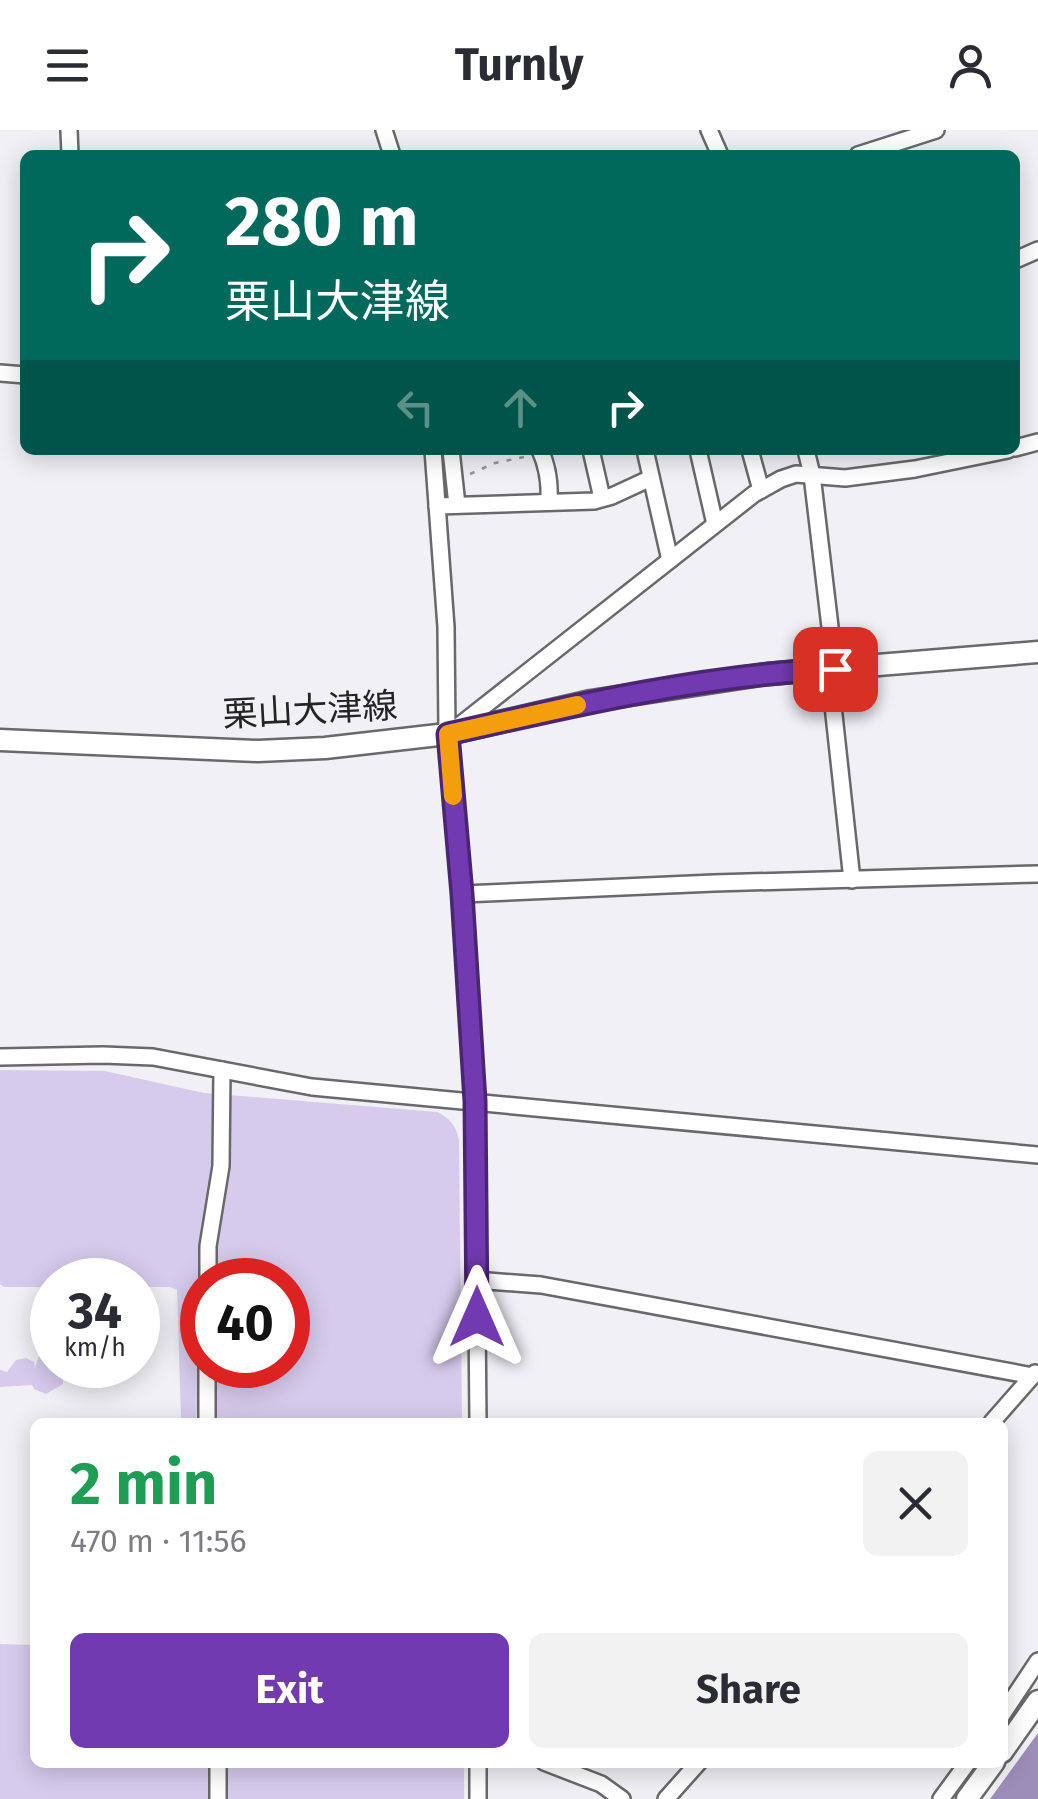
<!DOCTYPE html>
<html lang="en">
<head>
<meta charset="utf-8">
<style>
	:root { --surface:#fff; --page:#f2f2f3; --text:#2b2b33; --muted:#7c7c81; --accent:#723ab0 }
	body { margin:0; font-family:"Fira Sans","Noto Sans JP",sans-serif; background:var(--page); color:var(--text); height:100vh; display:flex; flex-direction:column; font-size:38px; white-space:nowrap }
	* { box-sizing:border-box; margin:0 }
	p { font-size:32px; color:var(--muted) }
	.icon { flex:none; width:55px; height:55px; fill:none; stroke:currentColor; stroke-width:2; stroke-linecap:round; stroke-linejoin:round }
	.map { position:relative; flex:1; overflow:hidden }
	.side { position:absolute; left:30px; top:1288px; width:978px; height:350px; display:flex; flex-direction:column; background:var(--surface); border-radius:15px; box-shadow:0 5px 25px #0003 }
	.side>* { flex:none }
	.banner { position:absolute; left:20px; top:20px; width:1000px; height:305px; border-radius:15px; box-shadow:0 5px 25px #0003; background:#00695c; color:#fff; overflow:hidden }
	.speed { position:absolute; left:30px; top:1128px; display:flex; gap:20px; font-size:50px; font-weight:700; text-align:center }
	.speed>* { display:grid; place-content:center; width:130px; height:130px; border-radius:50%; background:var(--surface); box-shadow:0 5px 25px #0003; line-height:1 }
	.speed small { font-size:25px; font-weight:400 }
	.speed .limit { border:15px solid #d22; background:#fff; color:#111 }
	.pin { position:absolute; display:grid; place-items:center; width:85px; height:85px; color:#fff; margin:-42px; border-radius:20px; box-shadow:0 5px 15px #0006 }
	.me { position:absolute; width:110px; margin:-55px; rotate:0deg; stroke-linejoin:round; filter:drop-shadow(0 0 8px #0008) }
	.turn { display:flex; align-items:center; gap:35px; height:210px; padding:0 40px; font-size:45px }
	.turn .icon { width:130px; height:130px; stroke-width:2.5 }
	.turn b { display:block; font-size:70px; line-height:85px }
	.lanes { display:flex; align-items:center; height:95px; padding:0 40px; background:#0003; justify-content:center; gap:50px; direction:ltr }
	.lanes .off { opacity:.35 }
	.round { display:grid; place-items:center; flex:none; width:105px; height:105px; border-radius:15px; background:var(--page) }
	.headline { display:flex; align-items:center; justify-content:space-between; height:170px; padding:0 40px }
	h1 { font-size:60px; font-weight:700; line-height:75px; color:#1e9e55 }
	.cta { display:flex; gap:20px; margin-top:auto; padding:20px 40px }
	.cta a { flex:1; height:115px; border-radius:15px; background:var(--accent); color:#fff; font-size:40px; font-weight:700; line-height:115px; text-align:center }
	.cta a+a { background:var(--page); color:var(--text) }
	header { display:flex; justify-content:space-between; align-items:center; height:130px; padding:0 40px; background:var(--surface); font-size:45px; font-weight:700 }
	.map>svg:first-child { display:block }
	.green { fill:#d7cbed; fill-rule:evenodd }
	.water { fill:#9c8cb8 }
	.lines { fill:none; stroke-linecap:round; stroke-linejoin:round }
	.minor-casing { stroke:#69686b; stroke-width:20 }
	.major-casing { stroke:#69686b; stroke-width:25 }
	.path { stroke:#979799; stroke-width:2.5; stroke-dasharray:5 8; stroke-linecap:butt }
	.minor { stroke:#fff; stroke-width:15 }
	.major { stroke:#fff; stroke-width:20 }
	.route-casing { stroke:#4a2672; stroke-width:25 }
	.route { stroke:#723ab0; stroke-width:18 }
	.slow { stroke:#f59e0b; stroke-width:18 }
	.labels { text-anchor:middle; stroke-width:8; stroke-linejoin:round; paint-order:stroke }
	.street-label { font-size:35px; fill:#242425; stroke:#f1f0f4 }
</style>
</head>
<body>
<header><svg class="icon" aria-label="menu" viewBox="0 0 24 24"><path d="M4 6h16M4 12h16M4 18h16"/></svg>Turnly<svg class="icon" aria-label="person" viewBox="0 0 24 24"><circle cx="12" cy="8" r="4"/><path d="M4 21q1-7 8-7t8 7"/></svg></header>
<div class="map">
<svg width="1038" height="1669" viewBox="0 0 1038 1669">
	<rect width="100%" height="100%" fill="#f1f0f4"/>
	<g class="green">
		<path d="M0,940L105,941L204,963L437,982C450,988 456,996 459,1010L462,1292H198L197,1277L196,1292H179L181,1287L177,1160L170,1157H138V1150H52V1157H4L0,1154ZM202,1150H288V1235H202Z"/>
		<path d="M52,1176V1235H63V1254L46,1264L34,1259L32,1255L0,1257V1240L7,1242L16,1230L26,1228L34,1232L35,1239C39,1219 54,1207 51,1186L43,1177Z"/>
		<polygon points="0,1514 35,1515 35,1632 464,1633 464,1669 0,1669"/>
	</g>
	<polygon class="water" points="1038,1603 1038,1669 990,1669"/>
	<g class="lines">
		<defs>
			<g id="minor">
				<polyline points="69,0 70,25"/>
				<polyline points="384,0 392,25"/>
				<polyline points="709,0 720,25"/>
				<polyline points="858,25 936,0"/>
				<polyline points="1015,130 1038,120"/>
				<polyline points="0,243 25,245"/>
				<polyline points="1015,318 1038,312"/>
				<polyline points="433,320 446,497 447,604 463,764 475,971 478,1292"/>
				<polyline points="451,320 457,375"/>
				<path d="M540,320C547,335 550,355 549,372"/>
				<polyline points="591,320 602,368"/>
				<polyline points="645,320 670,430"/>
				<polyline points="698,320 715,394"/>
				<polyline points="750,320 761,360"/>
				<polyline points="806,320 812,345 835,539"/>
				<polyline points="437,376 594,371 612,366 651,348"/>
				<polyline points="829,539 852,750"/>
				<polyline points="455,599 754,364 781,349 796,344 845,348 915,339 1008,320"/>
				<polyline points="463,764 714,753 1038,744"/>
				<polyline points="0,927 103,925 153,927 312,957 1038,1025"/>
				<polyline points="208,1150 208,1116 221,1036 222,940"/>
				<polyline points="476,1152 488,1151 541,1155 1033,1246"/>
				<polyline points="207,1292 207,1235"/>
				<polyline points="992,1292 1035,1243"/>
				<polyline points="1002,1585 1038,1531"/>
				<polyline points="218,1632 218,1669"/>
				<polyline points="478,1632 478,1669"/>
				<polyline points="544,1632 601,1654 622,1669"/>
				<polyline points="666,1669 699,1632"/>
				<polyline points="941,1669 968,1632"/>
			</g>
			<g id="major">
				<polyline points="0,610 258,621 325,618 447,604 591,571 767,544 1038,522"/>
				<polyline points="1002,1622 1038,1571"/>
				<polyline points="967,1669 994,1632"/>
			</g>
		</defs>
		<use href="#minor" class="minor-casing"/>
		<use href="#major" class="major-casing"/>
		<polyline class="path" points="470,344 495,333 524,327"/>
		<use href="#minor" class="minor"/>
		<use href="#major" class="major"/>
	</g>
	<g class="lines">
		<defs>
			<path id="route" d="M477,1187L475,971L462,764L448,604C575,575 704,545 835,539"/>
		</defs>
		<use href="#route" class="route-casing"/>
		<use href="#route" class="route"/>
		<polyline class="slow" points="453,666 448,604 577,575"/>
	</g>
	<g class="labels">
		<g class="street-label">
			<text transform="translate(310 580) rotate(-3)" y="12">栗山大津線</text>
		</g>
	</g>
</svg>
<div class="speed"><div>34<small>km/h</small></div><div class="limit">40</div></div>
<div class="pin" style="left:835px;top:539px;background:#d93025"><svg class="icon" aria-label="arrive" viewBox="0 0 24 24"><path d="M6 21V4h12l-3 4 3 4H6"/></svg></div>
<svg class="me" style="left:477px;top:1187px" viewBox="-20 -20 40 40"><path d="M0-17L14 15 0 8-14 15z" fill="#723ab0" stroke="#fff" stroke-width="4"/></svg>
<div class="banner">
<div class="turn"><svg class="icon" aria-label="right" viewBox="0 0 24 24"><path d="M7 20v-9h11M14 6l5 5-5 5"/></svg><div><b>280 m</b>栗山大津線</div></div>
<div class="lanes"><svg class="icon off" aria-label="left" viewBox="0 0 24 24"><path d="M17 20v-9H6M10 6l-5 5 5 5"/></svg><svg class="icon off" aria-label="ahead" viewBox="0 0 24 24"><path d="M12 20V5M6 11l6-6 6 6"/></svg><svg class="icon" aria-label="right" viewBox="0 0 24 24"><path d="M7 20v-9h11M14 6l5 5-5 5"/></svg></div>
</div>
<section class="side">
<div class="headline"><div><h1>2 min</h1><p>470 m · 11:56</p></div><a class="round"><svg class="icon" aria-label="close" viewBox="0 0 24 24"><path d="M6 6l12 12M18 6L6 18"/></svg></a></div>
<div class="cta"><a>Exit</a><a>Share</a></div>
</section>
</div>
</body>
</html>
